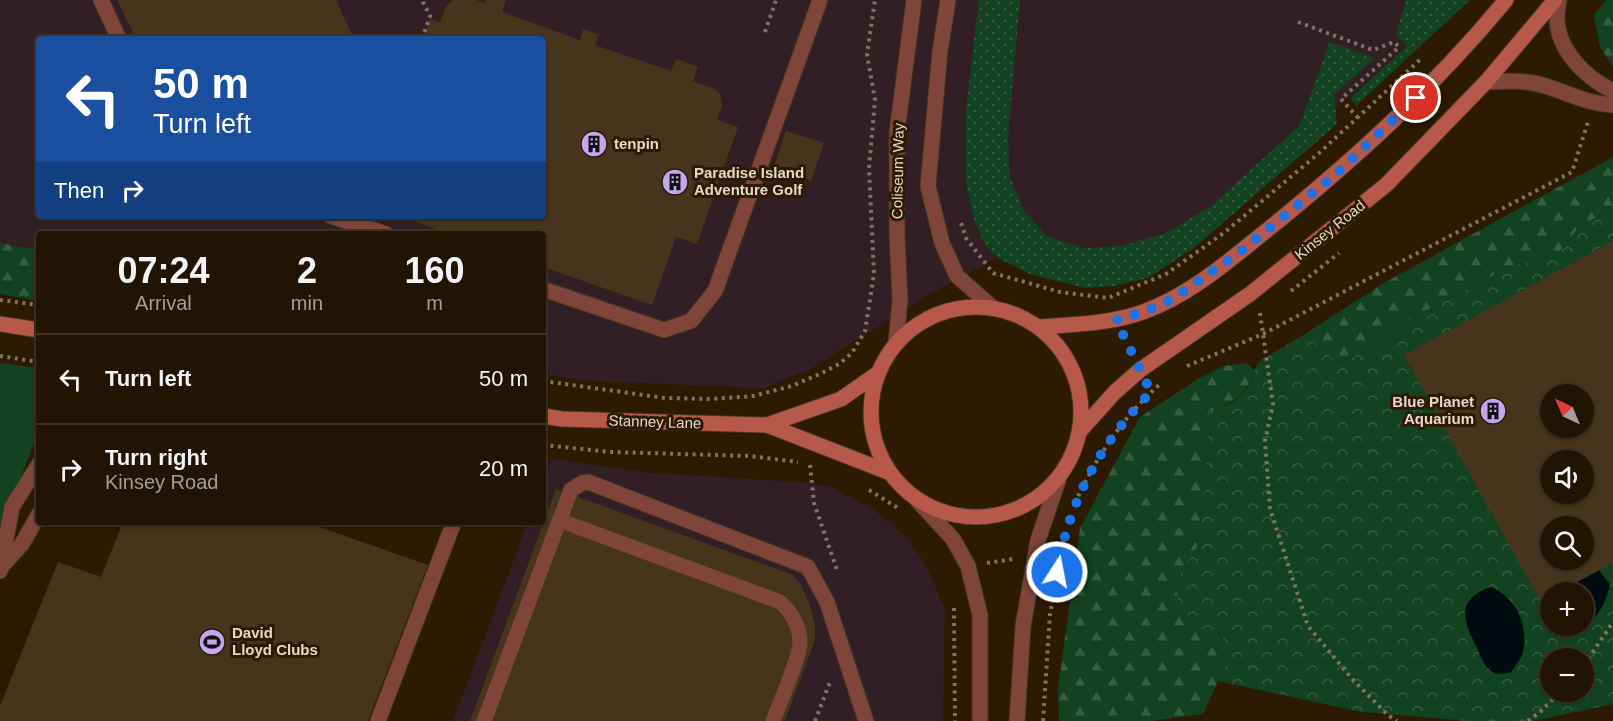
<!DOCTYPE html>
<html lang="en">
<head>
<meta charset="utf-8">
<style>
	:root { --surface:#211402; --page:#291d0c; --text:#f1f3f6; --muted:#a29e99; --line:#3e3324 }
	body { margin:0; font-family:Helvetica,sans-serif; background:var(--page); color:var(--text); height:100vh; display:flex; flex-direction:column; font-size:22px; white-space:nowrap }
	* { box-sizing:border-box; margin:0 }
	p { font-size:20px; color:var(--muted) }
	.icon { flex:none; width:33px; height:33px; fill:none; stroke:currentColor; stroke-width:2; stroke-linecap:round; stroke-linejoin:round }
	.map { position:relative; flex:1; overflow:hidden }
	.panel { position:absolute; left:36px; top:231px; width:510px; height:294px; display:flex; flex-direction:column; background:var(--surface); border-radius:6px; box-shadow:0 2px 4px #0004,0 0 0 2px var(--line) }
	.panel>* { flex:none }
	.banner { position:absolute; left:36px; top:36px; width:510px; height:183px; border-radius:6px; box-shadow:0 2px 4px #0004,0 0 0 2px var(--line); background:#1a4fa0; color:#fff; overflow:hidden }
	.needle { width:39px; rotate:316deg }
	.tools { position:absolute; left:1540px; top:384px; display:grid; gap:12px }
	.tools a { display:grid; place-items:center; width:54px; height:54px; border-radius:50%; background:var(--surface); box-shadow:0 2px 4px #0004,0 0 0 2px var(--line); font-size:30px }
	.pin { position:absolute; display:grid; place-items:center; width:51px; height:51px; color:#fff; margin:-26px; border:3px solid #fff; border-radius:50%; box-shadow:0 2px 6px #0007 }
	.me { position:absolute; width:66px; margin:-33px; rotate:11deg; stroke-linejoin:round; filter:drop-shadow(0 0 4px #0008) }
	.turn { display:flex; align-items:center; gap:21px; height:126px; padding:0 18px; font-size:27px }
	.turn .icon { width:78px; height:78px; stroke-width:2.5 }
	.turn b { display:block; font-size:42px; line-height:51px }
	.then { display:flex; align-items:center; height:57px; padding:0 18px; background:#0003; gap:12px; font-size:22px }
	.eta { display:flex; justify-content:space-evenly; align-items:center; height:102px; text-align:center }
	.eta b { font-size:36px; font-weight:600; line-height:42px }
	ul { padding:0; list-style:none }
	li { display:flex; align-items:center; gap:18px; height:90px; padding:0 18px; border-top:2px solid var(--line) }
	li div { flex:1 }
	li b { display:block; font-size:22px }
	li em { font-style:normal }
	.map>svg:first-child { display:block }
	.commercial { fill:#321f25; fill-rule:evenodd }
	.grass { fill:url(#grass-dots) }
	.forest { fill:url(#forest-firs) }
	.park { fill:url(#park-crowns); fill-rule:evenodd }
	.pitch { fill:#134220 }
	.water { fill:#000c10 }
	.building { fill:#47341c; fill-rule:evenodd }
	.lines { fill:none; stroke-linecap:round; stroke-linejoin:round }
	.service-casing { stroke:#46351f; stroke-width:17 }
	.minor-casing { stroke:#46351f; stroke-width:17 }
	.tertiary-casing { stroke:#46351f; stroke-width:17 }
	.secondary-casing { stroke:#46351f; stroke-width:17 }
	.path { stroke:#827360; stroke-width:4; stroke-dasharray:3 4.5; stroke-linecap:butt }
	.service { stroke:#7f453b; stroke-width:15 }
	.minor { stroke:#7f453b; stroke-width:15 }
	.tertiary { stroke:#7f453b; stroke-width:15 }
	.secondary { stroke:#b6584a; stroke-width:15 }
	.route { stroke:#1a73e8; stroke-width:10; stroke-dasharray:0 18 }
	.labels { text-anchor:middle; stroke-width:6; stroke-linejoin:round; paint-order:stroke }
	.poi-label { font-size:15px; font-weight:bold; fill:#e4d8ca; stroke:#2c1a03; text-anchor:start }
	.street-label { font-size:15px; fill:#e4d8ca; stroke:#2c1a03 }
</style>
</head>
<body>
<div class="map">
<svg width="1613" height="721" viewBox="0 0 1613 721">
	<defs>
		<pattern id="grass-dots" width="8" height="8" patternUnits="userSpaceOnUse" patternTransform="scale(1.5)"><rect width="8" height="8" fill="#134220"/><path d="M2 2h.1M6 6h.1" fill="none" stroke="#355d3f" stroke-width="1.8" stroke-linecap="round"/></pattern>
		<pattern id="forest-firs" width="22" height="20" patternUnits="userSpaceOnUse" patternTransform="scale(1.5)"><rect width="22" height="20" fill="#134220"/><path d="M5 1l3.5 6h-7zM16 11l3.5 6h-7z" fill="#355d3f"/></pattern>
		<pattern id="park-crowns" width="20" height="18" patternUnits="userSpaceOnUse" patternTransform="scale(1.5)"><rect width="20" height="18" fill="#134220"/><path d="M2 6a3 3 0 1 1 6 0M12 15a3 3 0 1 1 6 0" fill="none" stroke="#355d3f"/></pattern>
	</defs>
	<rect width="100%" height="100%" fill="#2c1a03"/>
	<g class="commercial">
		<path d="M0,0H1459L1204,226L1136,263L1022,244L927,296L812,368L764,388L590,381L543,374V234H39V287L0,278ZM39,39H543V216H39Z"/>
		<polygon points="552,459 651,473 801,482 831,487 873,509 908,538 927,567 945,610 943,721 453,721 528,522 543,522 543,483"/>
	</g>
	<g class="grass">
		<polygon points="979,0 1020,0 1008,139 1010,177 1023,209 1048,237 1084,248 1121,246 1166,233 1210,207 1299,126 1330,42 1375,58 1334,95 1337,124 1194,248 1148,278 1114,286 1085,288 1030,274 998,258 984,244 974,218 966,184 966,110"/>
		<polygon points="1406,0 1470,0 1356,106 1350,98 1407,46 1396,34"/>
	</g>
	<g class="forest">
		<polygon points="1606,0 1613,0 1613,67 1600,47 1594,15"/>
		<polygon points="1613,157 1613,208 1579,227 1559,253 1512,266 1398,325 1385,344 1336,363 1305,334 1382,284"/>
		<polygon points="0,243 39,250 39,301 0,294"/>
		<path d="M1247,363L1256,372C1243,397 1234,402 1209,413L1205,479L1197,547L1176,580L1232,651L1203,714L1151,721H1059L1058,688L1080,528L1140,417L1198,379L1224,366Z"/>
	</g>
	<path class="park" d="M1613,208V704L1533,721H1468L1362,712L1218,681L1232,651L1217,631L1200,629L1178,606L1176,580L1197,547L1205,479L1209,413L1232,403L1248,388L1258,362L1305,334L1337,363L1385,344L1398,325L1512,266L1559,253L1579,227ZM1551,394H1584V428H1551ZM1551,460H1584V494H1551ZM1551,526H1584V560H1551ZM1551,592H1584V626H1551ZM1551,658H1584V692H1551Z"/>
	<polygon class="pitch" points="0,363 39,368 39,431 0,529"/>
	<g class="water">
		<path d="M1599,570L1610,585C1605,606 1596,621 1577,632L1562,629L1559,626H1584V592H1558Z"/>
		<path d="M1490,587C1516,596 1529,626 1523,652C1521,659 1515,666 1511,672C1503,674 1497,676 1490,670C1483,665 1480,653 1476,646C1462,618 1457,600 1490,587Z"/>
	</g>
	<g class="building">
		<polygon points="117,0 336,0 354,39 136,39"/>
		<polygon points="453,0 476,0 485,3 486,0 506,0 502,12 580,40 583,29 599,35 595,45 671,71 676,59 698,67 693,81 715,89 720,94 722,106 717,120 738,127 697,244 676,237 652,305 543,267 543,234 450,234 400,216 543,216 543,39 423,39 430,19 440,22 446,6"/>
		<polygon points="786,131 824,143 811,181 773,169"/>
		<path d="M1613,241V563L1558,592H1551V596L1541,602L1404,355ZM1551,394H1584V428H1551ZM1551,460H1584V494H1551ZM1551,526H1584V560H1551Z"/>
		<polygon points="556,489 793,575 801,585 809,603 815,625 815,640 785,721 470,721"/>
		<polygon points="123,522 305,522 428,565 368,721 0,721 0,706 58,562 101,577"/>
	</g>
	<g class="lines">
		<defs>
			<g id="service">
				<polyline points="101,0 119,39"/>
				<polyline points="331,216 386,234"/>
				<polyline points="543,289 664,330 691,321 715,291 820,0"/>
				<path d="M559,520L780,602C791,611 800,627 800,642C800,658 779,704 773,721"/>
				<polyline points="378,721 454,522"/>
				<polyline points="484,721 571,490 582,483 588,482 808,567 827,602 866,721"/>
			</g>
			<g id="minor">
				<polyline points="948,0 940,51 928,186 942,243 957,276 992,307"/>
				<path d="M1559,0C1558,6 1557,13 1557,19C1558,51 1586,78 1613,91"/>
				<path d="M1486,82C1504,81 1524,80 1542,85C1567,92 1586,104 1613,105"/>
				<polyline points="896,342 900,300 897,234 897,132 914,0"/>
				<polyline points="2,566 22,544 39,514"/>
				<polyline points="0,571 12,507 39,464"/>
			</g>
			<g id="tertiary">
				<polyline points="917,500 953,539 968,566 980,615 980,721"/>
				<polyline points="1017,721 1023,626 1038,540 1059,478"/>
			</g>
			<g id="secondary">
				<circle cx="976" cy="412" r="105"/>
				<polyline points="0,324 39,330"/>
				<path d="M1039,327C1074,324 1110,324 1143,312C1191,295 1232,258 1271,227C1357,157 1435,86 1506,0"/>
				<polyline points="543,416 562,419 767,425 841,399 877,374"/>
				<polyline points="767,425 888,472"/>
				<polyline points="1080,431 1115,392 1140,370 1250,294 1386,185 1486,82 1555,0"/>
			</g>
		</defs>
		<use href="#service" class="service-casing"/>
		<use href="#minor" class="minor-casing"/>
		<use href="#tertiary" class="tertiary-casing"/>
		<use href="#secondary" class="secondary-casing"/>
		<g class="path">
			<polyline points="1298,22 1373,50 1394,42 1399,47 1341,99 1358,118"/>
			<polyline points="765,32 776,0"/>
			<polyline points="422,39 430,16 422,0"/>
			<polyline points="961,223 966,238 993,273 1060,292 1108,298 1166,274 1225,232 1318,154 1423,57"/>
			<polyline points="1291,291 1339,253"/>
			<polyline points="0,300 39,305"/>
			<polyline points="1260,313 1273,404 1265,441 1270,509 1308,626 1353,680 1389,716 1397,721"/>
			<polyline points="0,356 39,362"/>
			<polyline points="1187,366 1263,334 1572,172 1588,122"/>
			<polyline points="543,381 665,398 712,399 753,396 792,386 822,373 839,364 852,353 865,331 874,274 869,168 875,100 867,54 875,0"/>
			<polyline points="543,445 611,452 750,456 798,462"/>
			<polyline points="810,465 814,503 838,573"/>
			<polyline points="869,490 898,508"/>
			<path d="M1075,503C1095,459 1122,418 1159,385"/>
			<polyline points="987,563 1013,559"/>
			<polyline points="954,608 955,721"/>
			<polyline points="1584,665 1613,622"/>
			<polyline points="815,721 830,682"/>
			<polyline points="1043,721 1050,614 1065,533"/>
			<polyline points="1528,721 1540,712 1560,692"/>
		</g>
		<use href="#service" class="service"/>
		<use href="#minor" class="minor"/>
		<use href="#tertiary" class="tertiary"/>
		<use href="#secondary" class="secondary"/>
	</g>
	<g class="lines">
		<path class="route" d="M1057,572C1070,499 1099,445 1151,392L1116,320L1144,312L1172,299L1236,255L1336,174L1416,98"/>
	</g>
	<defs>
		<symbol id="building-disc" viewBox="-11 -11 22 22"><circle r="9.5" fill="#c4a7f1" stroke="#2c1a03"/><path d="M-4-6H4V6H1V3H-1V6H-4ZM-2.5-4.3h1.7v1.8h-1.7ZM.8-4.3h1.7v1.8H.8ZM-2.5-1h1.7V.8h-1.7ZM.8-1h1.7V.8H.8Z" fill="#111"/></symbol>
		<symbol id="stadium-disc" viewBox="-11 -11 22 22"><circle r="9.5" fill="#c4a7f1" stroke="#2c1a03"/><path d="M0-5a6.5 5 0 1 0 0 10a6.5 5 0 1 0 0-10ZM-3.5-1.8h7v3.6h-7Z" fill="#111"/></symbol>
	</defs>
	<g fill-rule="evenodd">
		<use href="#building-disc" x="579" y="129" width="30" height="30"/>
		<use href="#building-disc" x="660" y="167" width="30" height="30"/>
		<use href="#building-disc" x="1478" y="396" width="30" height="30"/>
		<use href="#stadium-disc" x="197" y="627" width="30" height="30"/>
	</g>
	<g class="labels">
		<g class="poi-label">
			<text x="614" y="149">tenpin</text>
			<text x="694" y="178">Paradise Island<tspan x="694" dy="17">Adventure Golf</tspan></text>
			<text x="1474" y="407" text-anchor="end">Blue Planet<tspan x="1474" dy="17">Aquarium</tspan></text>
			<text x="232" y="638">David<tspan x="232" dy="17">Lloyd Clubs</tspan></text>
		</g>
		<g class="street-label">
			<text transform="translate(898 171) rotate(-89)" y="5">Coliseum Way</text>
			<text transform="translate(1330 230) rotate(-39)" y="5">Kinsey Road</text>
			<text transform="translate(655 422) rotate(2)" y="5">Stanney Lane</text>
		</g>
	</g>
</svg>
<div class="tools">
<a><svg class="needle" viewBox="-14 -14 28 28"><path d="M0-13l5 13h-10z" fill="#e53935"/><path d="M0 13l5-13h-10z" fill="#a29e99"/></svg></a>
<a><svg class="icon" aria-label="sound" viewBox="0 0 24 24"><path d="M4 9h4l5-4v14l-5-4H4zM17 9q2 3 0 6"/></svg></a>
<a><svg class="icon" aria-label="search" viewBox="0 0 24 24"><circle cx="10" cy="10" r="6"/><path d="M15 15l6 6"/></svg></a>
<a>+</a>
<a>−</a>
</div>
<div class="pin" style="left:1416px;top:98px;background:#d93025"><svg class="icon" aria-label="arrive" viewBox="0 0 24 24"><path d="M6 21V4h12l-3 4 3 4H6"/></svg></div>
<svg class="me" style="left:1057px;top:572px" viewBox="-20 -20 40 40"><circle r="17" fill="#1a73e8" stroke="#fff" stroke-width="3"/><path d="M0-11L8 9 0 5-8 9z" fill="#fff"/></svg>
<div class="banner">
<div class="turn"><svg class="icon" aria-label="left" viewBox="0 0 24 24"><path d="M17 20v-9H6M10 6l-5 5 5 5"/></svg><div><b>50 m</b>Turn left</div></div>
<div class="then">Then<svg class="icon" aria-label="right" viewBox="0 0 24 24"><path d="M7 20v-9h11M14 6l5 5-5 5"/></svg></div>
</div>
<section class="panel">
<div class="eta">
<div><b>07:24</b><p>Arrival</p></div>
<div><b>2</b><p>min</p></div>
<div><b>160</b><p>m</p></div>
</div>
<ul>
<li><svg class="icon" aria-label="left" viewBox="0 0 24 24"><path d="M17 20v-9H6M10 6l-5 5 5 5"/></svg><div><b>Turn left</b></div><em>50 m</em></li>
<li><svg class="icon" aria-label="right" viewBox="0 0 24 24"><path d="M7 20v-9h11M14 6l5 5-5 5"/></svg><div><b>Turn right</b><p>Kinsey Road</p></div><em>20 m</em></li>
</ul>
</section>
</div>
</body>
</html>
